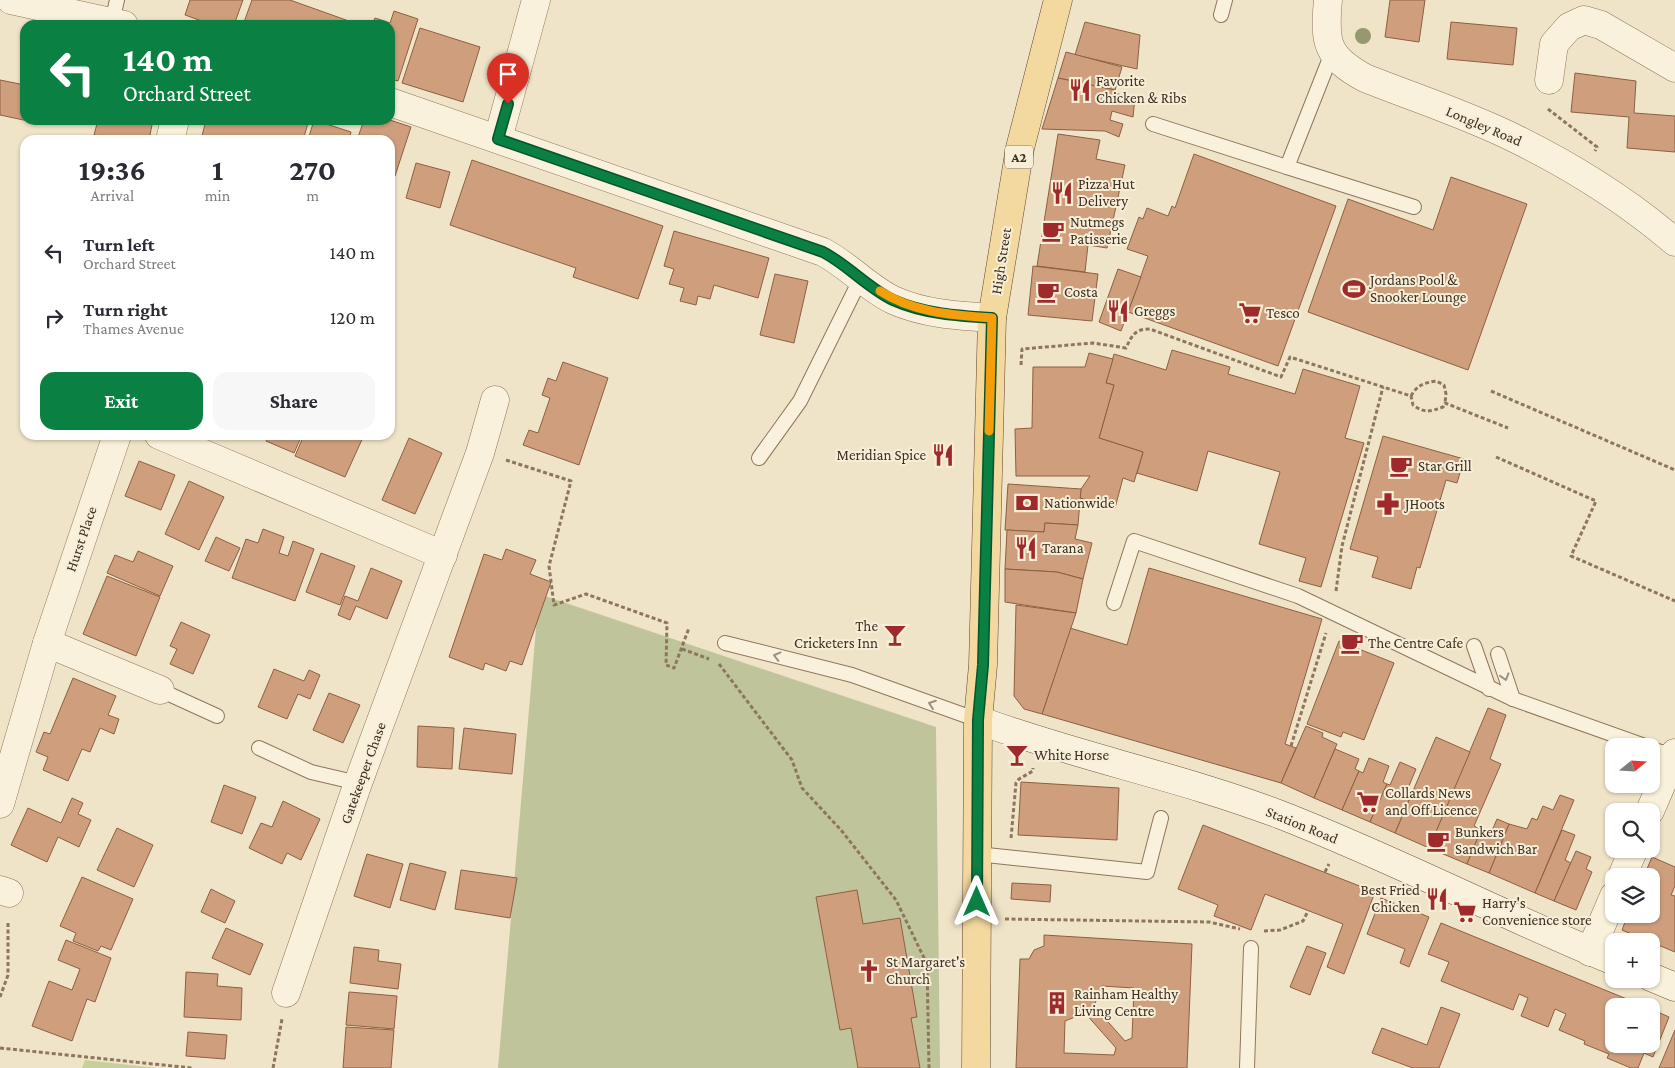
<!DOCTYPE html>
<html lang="en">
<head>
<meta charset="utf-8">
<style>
	:root { --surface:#fff; --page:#f7f7f7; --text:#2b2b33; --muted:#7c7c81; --accent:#0b8043 }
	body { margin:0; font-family:"Crimson Pro",serif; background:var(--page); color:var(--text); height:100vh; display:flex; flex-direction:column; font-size:19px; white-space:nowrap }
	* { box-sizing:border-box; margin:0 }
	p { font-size:16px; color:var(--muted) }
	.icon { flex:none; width:28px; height:28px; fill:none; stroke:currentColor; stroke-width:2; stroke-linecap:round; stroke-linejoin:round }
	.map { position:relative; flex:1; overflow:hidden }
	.drawer { position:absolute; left:20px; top:135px; width:375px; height:305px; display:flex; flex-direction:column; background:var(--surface); border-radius:15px; box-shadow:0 1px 4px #0004 }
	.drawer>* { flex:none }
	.banner { position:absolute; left:20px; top:20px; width:375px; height:105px; border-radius:15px; box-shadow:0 1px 4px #0004; background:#0b8043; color:#fff; overflow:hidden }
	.needle { width:32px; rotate:72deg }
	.fabs { position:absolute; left:1605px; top:738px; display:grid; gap:10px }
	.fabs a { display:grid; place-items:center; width:55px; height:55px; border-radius:10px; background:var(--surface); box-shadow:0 1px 4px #0004; font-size:25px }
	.pin { position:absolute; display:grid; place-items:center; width:42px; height:42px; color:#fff; margin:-51px -21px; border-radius:50% 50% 50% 0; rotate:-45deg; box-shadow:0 0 5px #0007 }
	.pin .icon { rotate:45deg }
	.me { position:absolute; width:55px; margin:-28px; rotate:0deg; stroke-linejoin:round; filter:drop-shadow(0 0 4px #0008) }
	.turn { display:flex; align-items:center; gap:18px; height:105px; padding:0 20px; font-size:22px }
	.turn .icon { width:65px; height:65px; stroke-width:2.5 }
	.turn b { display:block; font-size:35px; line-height:42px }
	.eta { display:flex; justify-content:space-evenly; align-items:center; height:85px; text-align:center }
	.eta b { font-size:30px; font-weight:700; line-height:35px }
	.primary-button { display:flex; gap:10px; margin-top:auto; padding:10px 20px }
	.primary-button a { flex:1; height:58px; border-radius:15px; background:var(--accent); color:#fff; font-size:20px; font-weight:700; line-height:58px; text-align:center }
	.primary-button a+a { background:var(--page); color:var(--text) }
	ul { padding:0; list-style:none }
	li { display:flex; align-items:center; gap:15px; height:65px; padding:0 20px }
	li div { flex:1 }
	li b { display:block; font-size:19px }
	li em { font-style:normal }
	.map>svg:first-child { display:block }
	.green { fill:#c9cf9b }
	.cemetery { fill:#bfc49a }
	.building { fill:#cf9f7d; stroke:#8d5f41; fill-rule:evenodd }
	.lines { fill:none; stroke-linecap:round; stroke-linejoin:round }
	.lane-casing { stroke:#8d765c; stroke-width:16 }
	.street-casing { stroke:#8d765c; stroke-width:29 }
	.secondary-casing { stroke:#6f573f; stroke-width:29 }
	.primary-casing { stroke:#5b4430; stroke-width:29 }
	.path { stroke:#8d765c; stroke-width:3; stroke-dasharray:4 2.5; stroke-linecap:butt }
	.lane { stroke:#faf1dc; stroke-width:14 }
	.street { stroke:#faf1dc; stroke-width:28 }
	.secondary { stroke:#faf1dc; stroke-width:28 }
	.primary { stroke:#f3d9a0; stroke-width:28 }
	.tree { fill:#96986f }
	.oneway { stroke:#9c907e }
	.route-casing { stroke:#07532c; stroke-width:12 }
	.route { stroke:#0b8043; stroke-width:9 }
	.slow { stroke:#f59e0b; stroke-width:9 }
	.labels { text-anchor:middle; stroke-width:4; stroke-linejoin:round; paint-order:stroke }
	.shield { fill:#f7eed8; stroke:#756857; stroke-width:1 }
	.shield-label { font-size:14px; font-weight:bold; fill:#3d2e20 }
	.poi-label { font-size:15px; fill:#3d2e20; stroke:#f7eed8; text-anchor:start }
	.street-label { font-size:15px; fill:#3d2e20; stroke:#f7eed8 }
</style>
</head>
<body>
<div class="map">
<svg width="1675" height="1068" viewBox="0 0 1675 1068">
	<rect width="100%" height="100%" fill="#f0e4c8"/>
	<polygon class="green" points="85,1060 157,1068 82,1068"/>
	<polygon class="cemetery" points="539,594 936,727 940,1068 498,1068"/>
	<g class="building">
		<polygon points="190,0 243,0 234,25 213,25 185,15"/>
		<polygon points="252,0 290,0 360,25 243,25"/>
		<polygon points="1390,0 1425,0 1419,42 1385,37"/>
		<polygon points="394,11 418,19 398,81 390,79 390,25 372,25 375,18 390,23"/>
		<polygon points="1085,22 1140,35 1137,69 1075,55"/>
		<polygon points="1451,22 1517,28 1513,65 1447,59"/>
		<polygon points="420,28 480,47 463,102 402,83"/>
		<polygon points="1066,52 1122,67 1115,90 1058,78"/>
		<polygon points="1575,73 1636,81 1634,113 1675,116 1675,152 1627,148 1629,117 1571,112"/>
		<polygon points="1058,78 1115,90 1114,93 1135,98 1133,117 1112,111 1110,120 1123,124 1119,137 1105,131 1042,129"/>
		<polygon points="0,80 25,85 25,120 33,120 33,122 0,115"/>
		<polygon points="98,120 153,120 149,140 115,140 94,135"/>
		<polygon points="206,120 309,120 303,140 251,140 239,137 238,140 201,140"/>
		<polygon points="314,120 351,132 349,140 308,140"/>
		<polygon points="364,120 390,120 411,127 395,176 390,174 390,140 357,140"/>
		<polygon points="1058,134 1100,140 1096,159 1125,165 1107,248 1088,245 1085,272 1037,266"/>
		<polygon points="1194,154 1336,206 1278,366 1128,312 1148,256 1127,249 1139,217 1143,219 1147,208 1168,216 1172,206 1175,208"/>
		<polygon points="472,160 663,226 638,299 573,277 576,268 450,225"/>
		<polygon points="416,163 450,172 440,208 406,198"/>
		<polygon points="1451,177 1527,204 1468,370 1308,312 1348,199 1433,230"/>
		<polygon points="674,231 769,258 758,298 714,285 710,299 698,296 696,305 680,301 684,288 669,284 674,269 664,266"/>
		<polygon points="1033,266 1098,274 1092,321 1028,315"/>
		<polygon points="1118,269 1141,277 1121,331 1099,322"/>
		<polygon points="775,274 808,281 794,343 760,335"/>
		<polygon points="1172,350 1230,367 1228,374 1295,394 1303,369 1360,386 1345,438 1364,443 1321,587 1299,581 1306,558 1259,544 1280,472 1208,451 1197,491 1137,473 1143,452 1099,438 1114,385 1106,383 1114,354 1166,370"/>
		<polygon points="1089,353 1113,359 1106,383 1114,385 1099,438 1143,452 1134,482 1123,478 1115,508 1080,498 1081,489 1090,476 1016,476 1015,429 1032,428 1033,367 1085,367"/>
		<polygon points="563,362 608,378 579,465 523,445 529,430 538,433 550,398 542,395 548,378 556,381"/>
		<polygon points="269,435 302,435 294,453 266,441"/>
		<polygon points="304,435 364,435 345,477 295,456"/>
		<polygon points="1383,436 1464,459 1457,483 1446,480 1420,568 1417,567 1411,589 1372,577 1378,557 1350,549"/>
		<polygon points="409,438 442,453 415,514 382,500"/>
		<polygon points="139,461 175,475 161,510 125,496"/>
		<polygon points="189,481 224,497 199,550 165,534"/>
		<polygon points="1008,484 1081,489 1078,525 1045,523 1044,532 1005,530"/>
		<polygon points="1045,523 1078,525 1075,539 1092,543 1083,579 1057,572 1005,569 1007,530 1044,532"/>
		<polygon points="263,529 284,537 279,553 288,556 293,541 314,549 295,601 232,578 246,539 258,543"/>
		<polygon points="216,537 240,548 229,571 205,561"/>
		<polygon points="506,549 536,560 530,574 551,582 522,665 510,661 506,671 485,663 483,670 449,657 484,554 502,560"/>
		<polygon points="138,551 173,566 160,596 107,573 115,555 133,562"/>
		<polygon points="321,553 355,566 340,605 306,592"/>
		<polygon points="371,568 402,581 387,619 356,606 350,620 338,615 345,596 358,601"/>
		<polygon points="1149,568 1322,619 1285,744 1296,748 1281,783 1042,714 1070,628 1127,645"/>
		<polygon points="1005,569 1057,572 1083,579 1076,613 1005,602"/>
		<polygon points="107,576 160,597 136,656 83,634"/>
		<polygon points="1016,605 1076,613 1042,714 1024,709 1014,696"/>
		<polygon points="181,622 210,635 193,674 170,664 177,649 170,646"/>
		<polygon points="1339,641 1394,663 1364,740 1343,732 1341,737 1307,724"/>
		<polygon points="274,669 304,681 309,670 320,675 310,699 298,694 287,719 258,707"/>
		<polygon points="73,678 116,696 108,715 119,719 114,734 100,728 90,752 82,749 68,781 43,770 48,757 36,752 44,732 50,734"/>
		<polygon points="329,693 360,705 343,743 313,730"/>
		<polygon points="1488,708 1506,715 1490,759 1501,764 1474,826 1481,830 1467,864 1429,848"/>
		<polygon points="418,726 454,728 452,769 417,767"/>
		<polygon points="1306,726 1323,733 1322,737 1337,744 1314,798 1281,783"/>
		<polygon points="464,728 516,734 512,774 459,769"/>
		<polygon points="1436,737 1470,752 1429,848 1395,833"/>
		<polygon points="1335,749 1359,759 1355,769 1359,771 1342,810 1314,798"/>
		<polygon points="1369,758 1389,766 1383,782 1387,784 1370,822 1342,810 1359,771 1363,773"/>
		<polygon points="1400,762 1416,769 1406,793 1411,795 1395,833 1370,822 1387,784 1390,785"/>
		<polygon points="1021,782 1119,788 1117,840 1018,835"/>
		<polygon points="224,785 256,797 242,834 211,822"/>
		<polygon points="1560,795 1574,800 1535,893 1489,873 1509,824 1527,829 1532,818 1537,820 1543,806 1553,810"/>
		<polygon points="72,798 83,803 78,814 91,820 79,847 58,837 47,862 11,845 28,808 61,823"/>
		<polygon points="283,801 320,819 301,860 287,853 282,864 249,848 261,823 272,827"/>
		<polygon points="1497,819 1509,824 1489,873 1467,864 1481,830 1491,833"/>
		<polygon points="1203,825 1375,892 1344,974 1327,967 1343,924 1265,894 1251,930 1214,916 1218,905 1178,889"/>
		<polygon points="117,828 153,845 134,887 97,870"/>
		<polygon points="1562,830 1575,835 1565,860 1571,863 1554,901 1535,893"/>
		<polygon points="1576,851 1591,857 1586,869 1592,872 1576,910 1554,901"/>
		<polygon points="367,854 403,864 390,908 354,896"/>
		<polygon points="1652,857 1675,867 1675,886 1671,895 1675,896 1675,952 1622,930 1628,914 1651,914 1651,876 1644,876"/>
		<polygon points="410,863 446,872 435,910 400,900"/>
		<polygon points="461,870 517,878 510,918 455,909"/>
		<polygon points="82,877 133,899 111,950 101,946 98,951 73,941 76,933 60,926"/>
		<polygon points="1012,883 1051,885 1050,902 1011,899"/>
		<polygon points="211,889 235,901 225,923 201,912"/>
		<polygon points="857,890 863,924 900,918 917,1017 911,1018 920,1068 858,1068 851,1028 840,1030 816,897"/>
		<polygon points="1381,898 1429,917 1409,967 1400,963 1405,949 1367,934"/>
		<polygon points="1441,923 1644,1006 1614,1006 1614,1044 1651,1044 1651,1009 1669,1017 1653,1057 1644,1053 1638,1068 1631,1068 1607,1058 1609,1054 1584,1044 1585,1041 1559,1030 1566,1014 1555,1009 1548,1027 1521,1016 1528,998 1519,994 1513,1010 1441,981 1449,962 1428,954"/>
		<polygon points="226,928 263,944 250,975 212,958"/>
		<path d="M1044,935L1192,944L1187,1068H1016L1020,959H1029L1034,950L1044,946ZM1102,986L1134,988L1132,1038L1125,1041L1094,1006ZM1085,1013L1116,1048L1114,1055L1064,1053L1065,1021Z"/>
		<polygon points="66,940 111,958 95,1002 87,999 72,1041 32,1026 49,981 72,990 80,969 58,960"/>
		<polygon points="1307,946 1326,953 1310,995 1290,987"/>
		<polygon points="354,947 379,950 378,961 401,964 398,989 350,983"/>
		<polygon points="186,972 218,974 217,986 242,988 241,1020 184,1017"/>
		<polygon points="349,992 397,996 394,1029 346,1025"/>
		<polygon points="1441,1007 1460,1014 1439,1068 1413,1068 1372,1053 1382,1028 1427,1045"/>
		<polygon points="346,1027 394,1030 391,1068 343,1068"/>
		<polygon points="1675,1030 1675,1068 1659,1068"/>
		<polygon points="188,1032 227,1035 225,1059 186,1056"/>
	</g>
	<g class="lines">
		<defs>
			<g id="lane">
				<polyline points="1221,15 1225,0"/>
				<polyline points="112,22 117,0"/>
				<polyline points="1332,53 1287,167 1414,207"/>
				<polyline points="1153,124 1287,167"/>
				<polyline points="759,458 800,401 861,278"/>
				<polyline points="1114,603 1134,541 1298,596 1513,699 1645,746"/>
				<polyline points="725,643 852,675 978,720"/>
				<polyline points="1474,646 1489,689"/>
				<polyline points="1498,654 1513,699"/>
				<polyline points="160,690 217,716"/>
				<polyline points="259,748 311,772 358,783"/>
				<polyline points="1651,749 1674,756"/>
				<polyline points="977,854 1147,872 1161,818"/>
				<polyline points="1247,1068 1251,948"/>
			</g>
			<g id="street">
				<polyline points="11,0 124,25"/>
				<path d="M1328,0C1324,42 1326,57 1365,78C1415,98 1468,115 1516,139C1573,167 1627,201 1675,242"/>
				<polyline points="1549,80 1554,44 1569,27 1584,20 1601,25 1675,68"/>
				<path d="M390,102L823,252C848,265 868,288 893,300C924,314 959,316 992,318"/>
				<polyline points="498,139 536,0"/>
				<polyline points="170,140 175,120"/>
				<polyline points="159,435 443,555"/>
				<polyline points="47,643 160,690"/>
				<polyline points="0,804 47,643 117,435"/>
				<polyline points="1650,811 1675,753"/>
				<polyline points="1622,876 1634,849"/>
				<polyline points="0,890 9,893"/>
				<polyline points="1590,952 1614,896"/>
				<polyline points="286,993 358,783 480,453 495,400"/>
			</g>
			<g id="secondary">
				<path d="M978,720C1078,757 1182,777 1281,815C1394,859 1502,915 1614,961"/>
				<polyline points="1651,977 1675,987"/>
			</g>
			<polyline id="primary" points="976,1068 978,720 983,665 992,318 1020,148 1058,0"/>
		</defs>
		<use href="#lane" class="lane-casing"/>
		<use href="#street" class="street-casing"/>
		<use href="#secondary" class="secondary-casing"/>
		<use href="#primary" class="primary-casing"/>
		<g class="path">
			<polyline points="1548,109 1597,147 1595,151"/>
			<path d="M1021,365L1022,349L1093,343L1126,348C1132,335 1135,329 1150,329L1281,377L1290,357L1411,396L1413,405C1424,413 1430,412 1443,407L1445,403L1508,428"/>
			<polyline points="1491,391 1675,470"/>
			<path d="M1411,396C1417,385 1424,383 1436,381L1444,385L1446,394L1445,403"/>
			<polyline points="1496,457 1596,501 1571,556 1675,601"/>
			<polyline points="506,460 571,481 549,566 554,605 586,594 667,623 666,665 674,668 689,628"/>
			<polyline points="1336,591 1342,546 1383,387"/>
			<polyline points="682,649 709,659"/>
			<polyline points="719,664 792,760 802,788 841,830 896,900 927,964 929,1068"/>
			<polyline points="1291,746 1326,633"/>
			<polyline points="1011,838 1016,783 1019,779 1033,771 1033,768"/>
			<polyline points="1325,872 1329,864"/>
			<polyline points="1005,919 1209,922 1240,929"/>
			<polyline points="1264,931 1280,930 1303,921 1308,911"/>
			<polyline points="927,964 948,961"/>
			<polyline points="0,997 8,975 8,921"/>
			<polyline points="0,1048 192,1068"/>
			<polyline points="273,1068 282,1019"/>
		</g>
		<use href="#lane" class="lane"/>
		<use href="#street" class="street"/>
		<use href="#secondary" class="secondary"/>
		<use href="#primary" class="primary"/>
	</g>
	<circle class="tree" cx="1363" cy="36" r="8"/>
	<defs><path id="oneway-chevron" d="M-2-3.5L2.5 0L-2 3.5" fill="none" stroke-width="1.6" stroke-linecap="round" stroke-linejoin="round" transform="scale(1.25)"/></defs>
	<g class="oneway">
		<use href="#oneway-chevron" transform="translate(777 656) rotate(-166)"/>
		<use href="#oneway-chevron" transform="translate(1505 677) rotate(73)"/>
		<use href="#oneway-chevron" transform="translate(932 704) rotate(-160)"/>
	</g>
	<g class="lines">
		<defs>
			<path id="route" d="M508,104L498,139L823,252C848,265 868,288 893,300C924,314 959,316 992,318L983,665L978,720L977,902"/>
		</defs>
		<use href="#route" class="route-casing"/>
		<use href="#route" class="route"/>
		<path class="slow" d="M880,291C914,313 953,315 992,318L989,431"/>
	</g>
	<defs>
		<symbol id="restaurant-bare" viewBox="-9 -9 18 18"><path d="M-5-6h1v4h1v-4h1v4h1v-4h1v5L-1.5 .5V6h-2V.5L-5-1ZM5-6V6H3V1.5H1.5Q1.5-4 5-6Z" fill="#9e2a2b" stroke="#f7eed8" stroke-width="2.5" paint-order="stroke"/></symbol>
		<symbol id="cafe-bare" viewBox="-9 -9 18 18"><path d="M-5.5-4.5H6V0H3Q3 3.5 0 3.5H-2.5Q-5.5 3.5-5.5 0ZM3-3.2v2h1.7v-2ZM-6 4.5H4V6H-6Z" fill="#9e2a2b" stroke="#f7eed8" stroke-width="2.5" paint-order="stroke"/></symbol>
		<symbol id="stadium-bare" viewBox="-9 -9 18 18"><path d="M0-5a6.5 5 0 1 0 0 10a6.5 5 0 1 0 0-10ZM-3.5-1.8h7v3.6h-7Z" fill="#9e2a2b" stroke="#f7eed8" stroke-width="2.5" paint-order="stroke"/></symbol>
		<symbol id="supermarket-bare" viewBox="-9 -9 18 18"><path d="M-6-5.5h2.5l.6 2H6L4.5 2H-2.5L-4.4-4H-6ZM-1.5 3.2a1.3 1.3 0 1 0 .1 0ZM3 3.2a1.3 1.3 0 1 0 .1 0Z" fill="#9e2a2b" stroke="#f7eed8" stroke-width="2.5" paint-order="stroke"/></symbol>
		<symbol id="bank-bare" viewBox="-9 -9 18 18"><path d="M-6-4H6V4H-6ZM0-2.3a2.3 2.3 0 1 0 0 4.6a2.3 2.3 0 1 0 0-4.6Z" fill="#9e2a2b" stroke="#f7eed8" stroke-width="2.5" paint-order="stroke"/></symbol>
		<symbol id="pharmacy-bare" viewBox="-9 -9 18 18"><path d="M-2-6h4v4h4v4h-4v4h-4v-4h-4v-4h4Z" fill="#9e2a2b" stroke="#f7eed8" stroke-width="2.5" paint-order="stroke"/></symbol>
		<symbol id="bar-bare" viewBox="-9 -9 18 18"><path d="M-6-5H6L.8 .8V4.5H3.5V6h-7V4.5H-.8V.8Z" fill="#9e2a2b" stroke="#f7eed8" stroke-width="2.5" paint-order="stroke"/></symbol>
		<symbol id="church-bare" viewBox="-9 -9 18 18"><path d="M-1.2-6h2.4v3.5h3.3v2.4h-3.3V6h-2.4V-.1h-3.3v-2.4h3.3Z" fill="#9e2a2b" stroke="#f7eed8" stroke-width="2.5" paint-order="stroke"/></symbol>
		<symbol id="building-bare" viewBox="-9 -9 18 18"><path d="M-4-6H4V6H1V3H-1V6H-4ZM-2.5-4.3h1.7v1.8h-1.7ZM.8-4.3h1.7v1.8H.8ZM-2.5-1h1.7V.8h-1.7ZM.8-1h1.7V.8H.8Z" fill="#9e2a2b" stroke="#f7eed8" stroke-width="2.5" paint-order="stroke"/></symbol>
	</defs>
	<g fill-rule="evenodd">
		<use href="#restaurant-bare" x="1064" y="74" width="32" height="32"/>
		<use href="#restaurant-bare" x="1046" y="177" width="32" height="32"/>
		<use href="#cafe-bare" x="1037" y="215" width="32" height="32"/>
		<use href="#stadium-bare" x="1338" y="273" width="32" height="32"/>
		<use href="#cafe-bare" x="1032" y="276" width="32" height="32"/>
		<use href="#restaurant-bare" x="1102" y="295" width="32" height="32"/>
		<use href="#supermarket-bare" x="1234" y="297" width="32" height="32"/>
		<use href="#restaurant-bare" x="927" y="439" width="32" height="32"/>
		<use href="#cafe-bare" x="1385" y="450" width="32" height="32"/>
		<use href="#bank-bare" x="1011" y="487" width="32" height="32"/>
		<use href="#pharmacy-bare" x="1372" y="488" width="32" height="32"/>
		<use href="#restaurant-bare" x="1010" y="532" width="32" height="32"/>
		<use href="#bar-bare" x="879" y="619" width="32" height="32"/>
		<use href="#cafe-bare" x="1336" y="627" width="32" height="32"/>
		<use href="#bar-bare" x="1001" y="739" width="32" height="32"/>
		<use href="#supermarket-bare" x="1352" y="786" width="32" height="32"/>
		<use href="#cafe-bare" x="1422" y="825" width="32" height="32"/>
		<use href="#restaurant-bare" x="1421" y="883" width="32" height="32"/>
		<use href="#supermarket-bare" x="1449" y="896" width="32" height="32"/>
		<use href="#church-bare" x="853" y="955" width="32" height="32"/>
		<use href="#building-bare" x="1041" y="987" width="32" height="32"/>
	</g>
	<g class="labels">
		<rect class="shield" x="1005" y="145.5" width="28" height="23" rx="4"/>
		<g class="shield-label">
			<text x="1019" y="162">A2</text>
		</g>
		<g class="poi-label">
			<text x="1096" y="86">Favorite<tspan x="1096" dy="17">Chicken &amp; Ribs</tspan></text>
			<text x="1078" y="189">Pizza Hut<tspan x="1078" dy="17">Delivery</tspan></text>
			<text x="1070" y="227">Nutmegs<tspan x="1070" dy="17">Patisserie</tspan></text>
			<text x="1370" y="285">Jordans Pool &amp;<tspan x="1370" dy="17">Snooker Lounge</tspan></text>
			<text x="1064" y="297">Costa</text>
			<text x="1134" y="316">Greggs</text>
			<text x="1266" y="318">Tesco</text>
			<text x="926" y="460" text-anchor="end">Meridian Spice</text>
			<text x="1418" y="471">Star Grill</text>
			<text x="1044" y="508">Nationwide</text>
			<text x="1405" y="509">JHoots</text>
			<text x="1042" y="553">Tarana</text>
			<text x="878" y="631" text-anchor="end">The<tspan x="878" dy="17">Cricketers Inn</tspan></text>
			<text x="1368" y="648">The Centre Cafe</text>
			<text x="1034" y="760">White Horse</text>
			<text x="1385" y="798">Collards News<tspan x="1385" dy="17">and Off Licence</tspan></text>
			<text x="1455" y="837">Bunkers<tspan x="1455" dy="17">Sandwich Bar</tspan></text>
			<text x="1420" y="895" text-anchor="end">Best Fried<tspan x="1420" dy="17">Chicken</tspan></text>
			<text x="1482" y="908">Harry's<tspan x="1482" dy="17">Convenience store</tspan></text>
			<text x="886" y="967">St Margaret's<tspan x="886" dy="17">Church</tspan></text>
			<text x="1074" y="999">Rainham Healthy<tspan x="1074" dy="17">Living Centre</tspan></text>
		</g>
		<g class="street-label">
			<text transform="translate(1484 126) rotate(23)" y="5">Longley Road</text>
			<text transform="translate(1001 261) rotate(-81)" y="5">High Street</text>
			<text transform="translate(81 539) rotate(-71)" y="5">Hurst Place</text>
			<text transform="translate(363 773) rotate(-70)" y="5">Gatekeeper Chase</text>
			<text transform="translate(1302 825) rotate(22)" y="5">Station Road</text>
		</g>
	</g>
</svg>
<div class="fabs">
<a><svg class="needle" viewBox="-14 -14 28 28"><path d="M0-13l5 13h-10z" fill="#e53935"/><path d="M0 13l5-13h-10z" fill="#7c7c81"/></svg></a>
<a><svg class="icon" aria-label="search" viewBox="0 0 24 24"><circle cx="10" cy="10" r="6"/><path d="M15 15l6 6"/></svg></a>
<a><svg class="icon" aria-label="layers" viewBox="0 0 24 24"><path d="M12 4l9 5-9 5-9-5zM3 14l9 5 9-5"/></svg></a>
<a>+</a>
<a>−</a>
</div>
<div class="pin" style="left:508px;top:104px;background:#d93025"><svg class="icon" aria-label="arrive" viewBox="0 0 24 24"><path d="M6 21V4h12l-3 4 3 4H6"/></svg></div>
<svg class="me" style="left:977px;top:902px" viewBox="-20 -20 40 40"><path d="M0-17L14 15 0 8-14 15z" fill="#0b8043" stroke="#fff" stroke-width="4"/></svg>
<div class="banner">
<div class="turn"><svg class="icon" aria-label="left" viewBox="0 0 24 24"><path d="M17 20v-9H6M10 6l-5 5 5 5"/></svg><div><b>140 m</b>Orchard Street</div></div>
</div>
<section class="drawer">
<div class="eta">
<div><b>19:36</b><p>Arrival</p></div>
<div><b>1</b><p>min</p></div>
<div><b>270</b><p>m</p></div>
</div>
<ul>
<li><svg class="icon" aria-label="left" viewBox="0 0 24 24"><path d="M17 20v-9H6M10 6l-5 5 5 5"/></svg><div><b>Turn left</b><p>Orchard Street</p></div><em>140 m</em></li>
<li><svg class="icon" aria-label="right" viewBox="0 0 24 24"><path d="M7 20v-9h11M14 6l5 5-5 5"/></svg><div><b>Turn right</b><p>Thames Avenue</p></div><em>120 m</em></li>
</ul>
<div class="primary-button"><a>Exit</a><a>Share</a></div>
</section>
</div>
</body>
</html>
